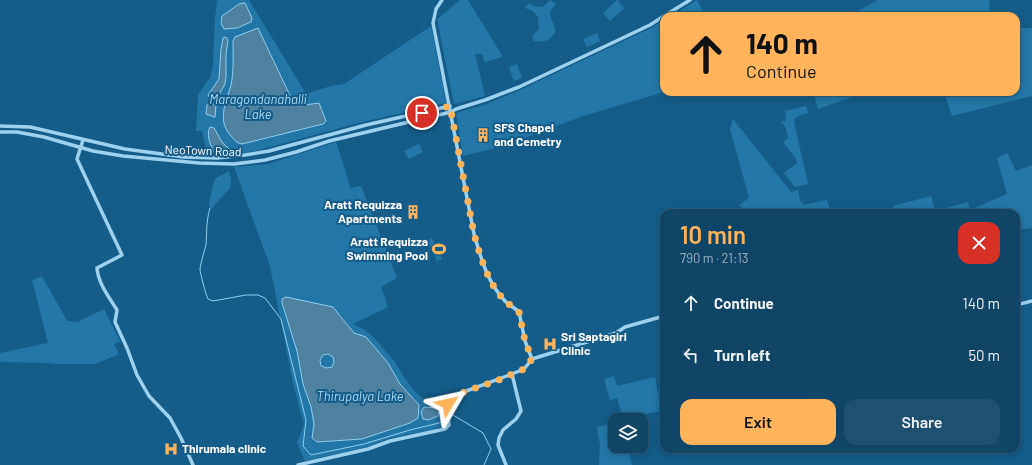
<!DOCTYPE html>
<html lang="en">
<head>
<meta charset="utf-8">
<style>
	:root { --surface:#0f4668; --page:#1d5071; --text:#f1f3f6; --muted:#9bb1c0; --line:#2f5e7c; --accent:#ffb45c }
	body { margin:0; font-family:Barlow,sans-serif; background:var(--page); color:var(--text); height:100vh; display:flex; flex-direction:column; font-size:15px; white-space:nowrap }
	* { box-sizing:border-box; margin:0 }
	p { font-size:13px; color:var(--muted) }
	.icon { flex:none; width:22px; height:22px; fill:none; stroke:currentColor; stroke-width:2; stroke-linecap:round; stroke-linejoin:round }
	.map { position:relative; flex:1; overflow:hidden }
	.drawer { position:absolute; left:660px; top:209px; width:360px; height:244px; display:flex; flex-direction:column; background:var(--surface); border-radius:12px; box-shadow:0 2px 10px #0003,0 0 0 1px var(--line) }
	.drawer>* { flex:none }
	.guide { position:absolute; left:660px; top:12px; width:360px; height:84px; border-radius:12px; box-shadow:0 2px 10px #0003,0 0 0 1px var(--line); background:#ffb45c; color:#111; overflow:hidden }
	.tools { position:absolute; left:608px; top:413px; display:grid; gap:8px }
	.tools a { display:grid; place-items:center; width:40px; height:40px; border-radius:8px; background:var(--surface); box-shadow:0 2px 10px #0003,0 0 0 1px var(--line); font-size:20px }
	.pin { position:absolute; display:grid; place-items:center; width:34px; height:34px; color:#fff; margin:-17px; border:2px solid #fff; border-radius:50%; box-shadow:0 1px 4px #0007 }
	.me { position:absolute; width:44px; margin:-22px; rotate:54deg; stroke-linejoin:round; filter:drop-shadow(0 0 3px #0008) }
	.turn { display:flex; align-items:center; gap:14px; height:84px; padding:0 20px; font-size:18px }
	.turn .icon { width:52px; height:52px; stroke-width:2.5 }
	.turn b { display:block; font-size:28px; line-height:34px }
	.round { display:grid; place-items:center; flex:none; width:42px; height:42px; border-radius:12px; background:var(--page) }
	.summary { display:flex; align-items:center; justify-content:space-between; height:68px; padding:0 20px }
	h1 { font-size:24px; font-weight:600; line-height:30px; color:var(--accent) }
	.button { display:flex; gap:8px; margin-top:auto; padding:8px 20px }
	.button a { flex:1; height:46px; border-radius:12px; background:var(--accent); color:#111; font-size:16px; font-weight:600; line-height:46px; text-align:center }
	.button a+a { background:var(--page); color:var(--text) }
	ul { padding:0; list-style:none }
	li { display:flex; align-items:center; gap:12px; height:52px; padding:0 20px }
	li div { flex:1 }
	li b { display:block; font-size:15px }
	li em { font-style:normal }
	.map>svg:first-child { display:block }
	.green { fill:#2377a8; fill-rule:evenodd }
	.water { fill:#4d82a2; stroke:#8fcff3; fill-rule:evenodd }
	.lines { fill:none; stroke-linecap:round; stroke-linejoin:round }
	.stream { stroke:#8fcff3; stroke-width:1 }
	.tertiary { stroke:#9dd1f0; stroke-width:3.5 }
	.route { stroke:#ffb45c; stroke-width:7; stroke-dasharray:0 12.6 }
	.labels { text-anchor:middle; stroke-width:4; stroke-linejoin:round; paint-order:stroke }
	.poi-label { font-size:12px; font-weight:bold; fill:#fff; stroke:#145d8b; text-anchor:start }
	.street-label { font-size:12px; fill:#fff; stroke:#145d8b }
	.water-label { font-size:13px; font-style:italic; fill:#a9daf7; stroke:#145d8b }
</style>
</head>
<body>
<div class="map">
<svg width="1032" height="465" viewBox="0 0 1032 465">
	<rect width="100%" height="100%" fill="#145d8b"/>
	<g class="green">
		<polygon points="217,0 249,0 306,94 331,86 344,84 431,26 446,103 358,123 251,152 233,155 207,153 202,131 196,131 198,95 210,77 213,66 215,19"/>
		<polygon points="460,0 468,0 503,57 485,62 482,54 475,54 485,96 454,104 437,19"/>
		<path d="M550,0L556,4C543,16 556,20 555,32C550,41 543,43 534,41L532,37L539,28L538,17L533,11L525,8L529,3C536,9 545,8 550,0Z"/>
		<polygon points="617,0 624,8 610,21 603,13"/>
		<polygon points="697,0 706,16 671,16"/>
		<polygon points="878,0 989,0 991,16 860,16 858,11"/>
		<polygon points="664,20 664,92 583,116 503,146 463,156 456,113 487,104 520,90 651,28"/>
		<polygon points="1016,28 1032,28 1032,96 952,116 944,92 1016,92"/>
		<polygon points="597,33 600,41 587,47 583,39"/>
		<polygon points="517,64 522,78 514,81 509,67"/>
		<polygon points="813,92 862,92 863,93 818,109"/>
		<path d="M806,106L808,113C802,115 795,115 794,122L808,184L795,187L784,173L797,163L796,159L783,142L788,138L786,128L781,121H786L785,111Z"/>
		<polygon points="733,119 791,192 798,190 800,201 804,205 827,200 831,213 747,213 739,205 749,198 730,129"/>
		<path d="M336,142L345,169L350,188L361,186L397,278L381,287L388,307L353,324C367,330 372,335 382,347C385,352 390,356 394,361C403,374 413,394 427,401C431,403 438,402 443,401L445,407H447V422L444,425L432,430L390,438L364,448L305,461L297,443L304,424L293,383L270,266L234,167L268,164ZM286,297L341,315L354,333L366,337L388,363L400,384L417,402L410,423L362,439L317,442L314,441L312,437L314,424L311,407L303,384L297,351L282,299ZM425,406L437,408L438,416C435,419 426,421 422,419L421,412Z"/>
		<polygon points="419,144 423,152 409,159 404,151"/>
		<polygon points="1007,153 1016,171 1032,165 1032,228 1016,230 1016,213 895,213 893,206 931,196 935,211 968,202 970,210 1007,194 997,158"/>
		<polygon points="229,171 231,178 231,187 211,209 209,204 213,184 216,178"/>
		<polygon points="432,238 442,259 437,261 427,240"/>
		<polygon points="42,276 67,321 80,322 81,320 104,309 120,341 114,344 119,354 95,364 56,364 46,363 0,362 0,353 48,343 32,280"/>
		<circle cx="327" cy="361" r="7"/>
		<polygon points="614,376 617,386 655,377 662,411 623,418 617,398 610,400 604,379"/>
		<polygon points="615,423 615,446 628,446 632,465 599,465 600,445 597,427"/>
	</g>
	<g class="water">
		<polygon points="243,3 245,3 252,18 251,22 237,28 224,29 221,23 222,16 239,4"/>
		<path d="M258,28L294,104L298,106L319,103L326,121L323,124L242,144C237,143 235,141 232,137C216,121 226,103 231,85C234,71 233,55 233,41L235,37Z"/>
		<polygon points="226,37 228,40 226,54 226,76 225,84 217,98 210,98 208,95 219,79 221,49 223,38"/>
		<polygon points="213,104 216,105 215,117 214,117 206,114 207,105"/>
		<path d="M210,127L214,128L222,142L231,151L226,153L214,152C210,145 206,133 210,127Z"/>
		<path d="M286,297L333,307L354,333L366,337L388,363L400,384L419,405L418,418L410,423L362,439L317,442L312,438L314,424L311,407L303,384L297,351L282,303V299ZM328,354L333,357L334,362L332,367L327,368L321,366L320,360L323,355Z"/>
		<polygon points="424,407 437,408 439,409 438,416 428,420 423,419 421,412"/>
	</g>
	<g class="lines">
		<g class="stream">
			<path d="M210,208C206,221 207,232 206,245C204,253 201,261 200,269C200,273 206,295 208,299L213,301L246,295H258L265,298L281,319L306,420L303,446L311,455L364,444L410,430L443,422L446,416"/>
			<polyline points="449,415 453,415 483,433 491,449 484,465"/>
		</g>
		<g class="tertiary">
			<path d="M442,0L436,9L433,23L474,234C481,258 487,282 505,301C509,305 515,308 519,312L525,341L532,359L524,369L512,374L521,411L516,419L503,430L499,438L498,445L506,465"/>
			<polyline points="664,16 690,0"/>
			<polyline points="0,126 30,127 125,149 184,157 217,158 245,155 269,151 366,125 450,106"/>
			<polyline points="0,132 17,132 44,137 93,151 123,156 199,163 234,164 265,160 296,152 329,141 451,112 456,109 485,100 519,87 650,25 664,16"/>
			<path d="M83,140L77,159L122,255L97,268C98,283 109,297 117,310L115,322L127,348L137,375L149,396L170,418L181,438L193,465"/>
			<polyline points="1016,305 1032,301"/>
			<polyline points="532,359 616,333 625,327 664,316"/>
			<polyline points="298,465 368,449 390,441 445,429 449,425 448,411 449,400 461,393 512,374"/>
		</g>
	</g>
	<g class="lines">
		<path class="route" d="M422,113L450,106L474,234C481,258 487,282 505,301C509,305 515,308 519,312L525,341L532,359L524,369L496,381L461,393L449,400L448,404"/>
	</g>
	<defs>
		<symbol id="building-bare" viewBox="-9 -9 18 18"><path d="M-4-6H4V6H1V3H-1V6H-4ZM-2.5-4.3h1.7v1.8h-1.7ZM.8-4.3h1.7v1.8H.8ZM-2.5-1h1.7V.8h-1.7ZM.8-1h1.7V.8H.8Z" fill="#ffb45c" stroke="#145d8b" stroke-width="2.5" paint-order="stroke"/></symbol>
		<symbol id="stadium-bare" viewBox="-9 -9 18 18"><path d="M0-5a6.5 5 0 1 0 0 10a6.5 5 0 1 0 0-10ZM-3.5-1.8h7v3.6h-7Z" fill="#ffb45c" stroke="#145d8b" stroke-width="2.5" paint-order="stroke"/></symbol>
		<symbol id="hospital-bare" viewBox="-9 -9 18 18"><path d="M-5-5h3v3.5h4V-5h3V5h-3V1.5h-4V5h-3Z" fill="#ffb45c" stroke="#145d8b" stroke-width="2.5" paint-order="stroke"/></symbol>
	</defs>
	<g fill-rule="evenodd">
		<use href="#building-bare" x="473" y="125" width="20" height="20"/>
		<use href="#building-bare" x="403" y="202" width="20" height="20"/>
		<use href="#stadium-bare" x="429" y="239" width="20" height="20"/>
		<use href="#hospital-bare" x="540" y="334" width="20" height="20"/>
		<use href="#hospital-bare" x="161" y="439" width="20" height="20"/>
	</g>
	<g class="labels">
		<g class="poi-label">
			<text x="494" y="132">SFS Chapel<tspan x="494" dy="14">and Cemetry</tspan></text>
			<text x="402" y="209" text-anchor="end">Aratt Requizza<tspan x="402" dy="14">Apartments</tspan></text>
			<text x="428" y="246" text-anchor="end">Aratt Requizza<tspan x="428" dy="14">Swimming Pool</tspan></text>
			<text x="561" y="341">Sri Saptagiri<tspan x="561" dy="14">Clinic</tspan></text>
			<text x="182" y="453">Thirumala clinic</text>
		</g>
		<g class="street-label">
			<text transform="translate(203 151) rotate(2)" y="4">NeoTown Road</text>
		</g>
		<g class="water-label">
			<text x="258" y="104">Maragondanahalli<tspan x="258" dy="15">Lake</tspan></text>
			<text x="360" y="401">Thirupalya Lake</text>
		</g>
	</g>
</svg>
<div class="tools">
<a><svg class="icon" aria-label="layers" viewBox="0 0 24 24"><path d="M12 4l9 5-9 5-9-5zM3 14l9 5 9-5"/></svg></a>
</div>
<div class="pin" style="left:422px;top:113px;background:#d93025"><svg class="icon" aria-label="arrive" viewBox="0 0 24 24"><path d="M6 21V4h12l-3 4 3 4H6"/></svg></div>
<svg class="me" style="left:448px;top:404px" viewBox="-20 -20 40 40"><path d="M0-17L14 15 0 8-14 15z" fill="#ffb45c" stroke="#fff" stroke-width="4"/></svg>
<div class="guide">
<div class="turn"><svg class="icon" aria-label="ahead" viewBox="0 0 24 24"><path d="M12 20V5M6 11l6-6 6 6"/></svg><div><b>140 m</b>Continue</div></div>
</div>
<section class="drawer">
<div class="summary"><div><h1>10 min</h1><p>790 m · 21:13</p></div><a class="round" style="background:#d93025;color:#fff"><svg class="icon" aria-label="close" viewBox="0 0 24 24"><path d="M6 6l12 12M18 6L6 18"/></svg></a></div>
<ul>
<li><svg class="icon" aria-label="ahead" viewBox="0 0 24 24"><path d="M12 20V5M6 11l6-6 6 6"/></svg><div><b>Continue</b></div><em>140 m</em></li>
<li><svg class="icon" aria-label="left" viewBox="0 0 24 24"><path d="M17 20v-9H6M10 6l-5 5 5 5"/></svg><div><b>Turn left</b></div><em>50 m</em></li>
</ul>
<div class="button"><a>Exit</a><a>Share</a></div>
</section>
</div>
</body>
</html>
